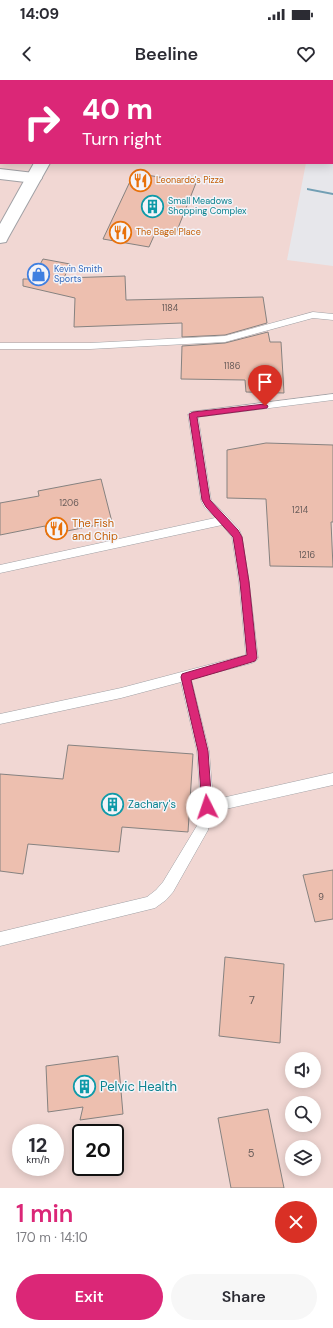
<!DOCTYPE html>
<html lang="en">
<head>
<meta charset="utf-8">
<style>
	:root { --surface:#fff; --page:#f7f7f7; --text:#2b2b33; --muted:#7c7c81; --accent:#db2777 }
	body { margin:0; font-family:"DM Sans",sans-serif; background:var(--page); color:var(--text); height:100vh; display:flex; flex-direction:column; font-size:15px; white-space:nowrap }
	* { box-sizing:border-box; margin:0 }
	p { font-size:13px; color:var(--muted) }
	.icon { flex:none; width:22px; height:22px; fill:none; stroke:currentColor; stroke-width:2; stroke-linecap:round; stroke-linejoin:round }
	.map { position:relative; height:1108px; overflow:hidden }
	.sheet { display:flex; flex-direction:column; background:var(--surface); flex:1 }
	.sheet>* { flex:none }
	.guide { position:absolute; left:0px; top:0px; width:333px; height:84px; box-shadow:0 2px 10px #0003; background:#db2777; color:#fff; overflow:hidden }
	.buttons { position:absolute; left:285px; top:972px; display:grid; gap:8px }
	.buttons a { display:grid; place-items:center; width:36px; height:36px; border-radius:50%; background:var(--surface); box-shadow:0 2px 10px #0003; font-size:20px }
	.speed { position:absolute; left:12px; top:1044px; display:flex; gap:8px; font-size:20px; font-weight:700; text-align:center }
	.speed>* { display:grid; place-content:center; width:52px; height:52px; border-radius:50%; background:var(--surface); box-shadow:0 2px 10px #0003; line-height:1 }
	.speed small { font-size:10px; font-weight:400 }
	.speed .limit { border:2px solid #111; border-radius:6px; background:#fff; color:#111 }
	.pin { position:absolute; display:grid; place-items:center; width:34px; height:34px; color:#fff; margin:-41px -17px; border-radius:50% 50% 50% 0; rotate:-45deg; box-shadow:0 0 4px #0007 }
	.pin .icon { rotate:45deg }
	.me { position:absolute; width:44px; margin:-22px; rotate:356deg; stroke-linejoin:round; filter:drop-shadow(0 0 3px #0008) }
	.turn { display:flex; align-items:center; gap:14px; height:84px; padding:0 16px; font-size:18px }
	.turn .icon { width:52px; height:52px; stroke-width:2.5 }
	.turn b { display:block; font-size:28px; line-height:34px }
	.round { display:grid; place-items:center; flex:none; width:42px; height:42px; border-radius:21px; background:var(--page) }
	.summary { display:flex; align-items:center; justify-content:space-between; height:68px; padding:0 16px }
	h1 { font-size:24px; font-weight:600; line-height:30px; color:var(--accent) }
	.primary-button { display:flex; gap:8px; margin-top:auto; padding:8px 16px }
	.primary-button a { flex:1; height:46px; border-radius:24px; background:var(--accent); color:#fff; font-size:16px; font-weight:600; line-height:46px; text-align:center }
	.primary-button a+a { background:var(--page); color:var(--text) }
	.status { display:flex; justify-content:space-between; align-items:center; height:28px; padding:0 20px; background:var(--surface); direction:ltr }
	.status svg { height:11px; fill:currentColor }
	header { display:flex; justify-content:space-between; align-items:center; height:52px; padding:0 16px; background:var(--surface); font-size:18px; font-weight:600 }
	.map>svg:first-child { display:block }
	.commercial { fill:#f1d7d3; fill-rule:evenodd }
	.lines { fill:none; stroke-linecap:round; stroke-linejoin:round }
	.stream { fill:#729fb4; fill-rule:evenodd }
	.building { fill:#edbfaf; stroke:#868280 }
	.service-casing { stroke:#a0a1a5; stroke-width:1 }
	.minor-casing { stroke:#a0a1a5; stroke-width:2 }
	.primary-casing { stroke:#a0a1a5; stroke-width:2 }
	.service { fill:#fff; fill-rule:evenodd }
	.minor { fill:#fff; fill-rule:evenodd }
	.primary { fill:#fff; fill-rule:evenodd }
	.route { fill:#db2777; stroke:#8e194d }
	.labels { text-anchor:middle; stroke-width:3; stroke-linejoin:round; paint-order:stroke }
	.far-food-label { font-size:9px; fill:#c56008; stroke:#f4f4f9; text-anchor:start }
	.far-culture-label { font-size:9px; fill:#0d838f; stroke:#f4f4f9; text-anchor:start }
	.far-shop-label { font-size:9px; fill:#366cbe; stroke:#f4f4f9; text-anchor:start }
	.number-label { font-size:9px; fill:#675b59 }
	.food-label { font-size:11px; fill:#c56008; stroke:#f4f4f9; text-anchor:start }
	.culture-label { font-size:11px; fill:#0d838f; stroke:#f4f4f9; text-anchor:start }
	.near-number-label { font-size:11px; fill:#675b59 }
	.near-culture-label { font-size:13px; fill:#0d838f; stroke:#f4f4f9; text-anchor:start }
</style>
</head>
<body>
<div class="status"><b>14:09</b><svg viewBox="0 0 49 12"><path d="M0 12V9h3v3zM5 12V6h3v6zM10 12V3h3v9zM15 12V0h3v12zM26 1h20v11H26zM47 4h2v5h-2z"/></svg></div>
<header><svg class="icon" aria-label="back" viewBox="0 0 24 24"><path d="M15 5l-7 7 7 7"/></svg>Beeline<svg class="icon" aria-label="heart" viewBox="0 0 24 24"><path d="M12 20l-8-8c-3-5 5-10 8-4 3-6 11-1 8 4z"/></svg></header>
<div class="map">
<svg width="333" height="1108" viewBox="0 0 333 1108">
	<rect width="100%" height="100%" fill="#e7e7eb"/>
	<path class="commercial" d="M0,0H233L1,1V83H306L287,180L333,186V1108H0ZM292,979H314V1001H292ZM292,1023H314V1045H292ZM21,1053H55V1087H21ZM81,1053H115V1087H81ZM292,1067H314V1089H292Z"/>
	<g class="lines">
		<polygon class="stream" points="307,108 333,113 333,115 307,110"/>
	</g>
	<g class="building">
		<polygon points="134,93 196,103 176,153 157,149 149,167 103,159"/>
		<polygon points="43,179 70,184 64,198 125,196 126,220 263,217 267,243 225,255 182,257 182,243 74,247 75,218 23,206 23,199 32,199"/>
		<polygon points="268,252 270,262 281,262 284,313 246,312 245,300 181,299 182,266 225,263"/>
		<polygon points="266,363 333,365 333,442 331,442 333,487 270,486 266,419 227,418 227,370"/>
		<polygon points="101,399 112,442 47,455 45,446 0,455 0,423 39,416 38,411"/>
		<polygon points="68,665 193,674 188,752 122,747 119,772 28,764 23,794 0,791 0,694 63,699"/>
		<polygon points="333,790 333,839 315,842 303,795"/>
		<polygon points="225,877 284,884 280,963 219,956"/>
		<polygon points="118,976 123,1034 80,1040 83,1027 48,1032 46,986"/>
		<polygon points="268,1029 284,1108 231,1108 218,1038"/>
	</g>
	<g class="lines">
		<defs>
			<g id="service">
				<rect x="7" y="0" width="6" height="1"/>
				<rect x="29" y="0" width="12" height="1"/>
				<polygon points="0,14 1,14 0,19"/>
				<rect x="332" y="23" width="1" height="4"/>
				<rect x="0" y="26" width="1" height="4"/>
				<polygon points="313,232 333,234 333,240 313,238 225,262 90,269 0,269 0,263 90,263 225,256"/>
				<polygon points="333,314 333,320 198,337 211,420 239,449 242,457 249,502 258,578 256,581 252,583 191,599 209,671 213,720 333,693 333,705 212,732 208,750 173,812 166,820 155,828 0,866 0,852 147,817 156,810 163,802 198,744 201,727 197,671 181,602 121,618 0,644 0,634 121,608 246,575 239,502 232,457 222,445 0,493 0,485 215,438 205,428 201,420 188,334 190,332"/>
			</g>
			<polygon id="minor" points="0,89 34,93 39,95 42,98 39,101 34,103 0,99"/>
			<polygon id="primary" points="34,83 50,83 8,158 6,162 0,163 0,144"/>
		</defs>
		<use href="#service" class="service-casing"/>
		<use href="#minor" class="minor-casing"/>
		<use href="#primary" class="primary-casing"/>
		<use href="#service" class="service"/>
		<use href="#minor" class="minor"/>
		<use href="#primary" class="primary"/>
	</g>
	<polygon class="route" points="265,324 268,326 267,328 197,337 210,420 238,450 242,457 249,502 257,578 255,581 252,582 191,600 208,671 212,727 211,730 207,732 204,730 202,727 198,671 181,597 182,594 185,593 247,575 240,502 233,457 206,427 202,420 189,334 193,332"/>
	<defs>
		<symbol id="restaurant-ring" viewBox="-11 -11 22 22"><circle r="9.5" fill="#f4f4f9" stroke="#e8710a" stroke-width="1.5"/><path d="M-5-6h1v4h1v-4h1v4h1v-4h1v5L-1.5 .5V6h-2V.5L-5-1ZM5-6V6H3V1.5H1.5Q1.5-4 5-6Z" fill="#e8710a"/></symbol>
		<symbol id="building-ring" viewBox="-11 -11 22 22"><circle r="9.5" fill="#f4f4f9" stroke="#0f9aa8" stroke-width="1.5"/><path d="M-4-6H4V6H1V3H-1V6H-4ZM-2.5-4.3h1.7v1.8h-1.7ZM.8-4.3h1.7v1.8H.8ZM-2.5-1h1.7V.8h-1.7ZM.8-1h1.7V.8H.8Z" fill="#0f9aa8"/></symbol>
		<symbol id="shop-ring" viewBox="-11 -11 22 22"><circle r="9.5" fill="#f4f4f9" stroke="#3f7fe0" stroke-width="1.5"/><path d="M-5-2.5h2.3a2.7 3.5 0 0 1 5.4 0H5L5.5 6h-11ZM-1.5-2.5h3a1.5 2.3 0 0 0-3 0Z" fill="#3f7fe0"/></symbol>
	</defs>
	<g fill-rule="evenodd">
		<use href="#restaurant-ring" x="128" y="88" width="25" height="25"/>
		<use href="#building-ring" x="140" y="114" width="25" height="25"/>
		<use href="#restaurant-ring" x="108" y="140" width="25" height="25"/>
		<use href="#shop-ring" x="26" y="182" width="25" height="25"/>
		<use href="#restaurant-ring" x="44" y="436" width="25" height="25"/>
		<use href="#building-ring" x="100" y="712" width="25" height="25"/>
		<use href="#building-ring" x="72" y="994" width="25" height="25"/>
	</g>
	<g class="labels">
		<g class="far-food-label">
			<text x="156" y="103">Leonardo's Pizza</text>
			<text x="136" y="155">The Bagel Place</text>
		</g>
		<g class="far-culture-label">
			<text x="168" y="124">Small Meadows<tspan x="168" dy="10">Shopping Complex</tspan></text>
		</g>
		<g class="far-shop-label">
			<text x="54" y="192">Kevin Smith<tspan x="54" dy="10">Sports</tspan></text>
		</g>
		<g class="number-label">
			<text x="170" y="231">1184</text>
			<text x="232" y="289">1186</text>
			<text x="69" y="426">1206</text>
			<text x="300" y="433">1214</text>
			<text x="307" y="478">1216</text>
			<text x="321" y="820">9</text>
		</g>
		<g class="food-label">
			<text x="72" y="447">The Fish<tspan x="72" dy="13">and Chip</tspan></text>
		</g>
		<g class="culture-label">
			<text x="128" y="728">Zachary's</text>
		</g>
		<g class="near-number-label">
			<text x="252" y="924">7</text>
			<text x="251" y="1077">5</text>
		</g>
		<g class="near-culture-label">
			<text x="100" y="1011">Pelvic Health</text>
		</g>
	</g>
</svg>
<div class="buttons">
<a><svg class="icon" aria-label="sound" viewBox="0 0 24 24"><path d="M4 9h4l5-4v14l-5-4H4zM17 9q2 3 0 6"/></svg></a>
<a><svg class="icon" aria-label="search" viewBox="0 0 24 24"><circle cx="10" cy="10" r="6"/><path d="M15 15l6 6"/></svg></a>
<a><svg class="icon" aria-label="layers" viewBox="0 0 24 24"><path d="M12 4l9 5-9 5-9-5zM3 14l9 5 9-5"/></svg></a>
</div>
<div class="speed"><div>12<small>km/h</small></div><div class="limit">20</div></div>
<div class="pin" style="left:265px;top:326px;background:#d93025"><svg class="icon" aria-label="arrive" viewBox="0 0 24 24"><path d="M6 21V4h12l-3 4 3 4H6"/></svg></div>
<svg class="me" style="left:207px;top:727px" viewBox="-20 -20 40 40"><circle r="19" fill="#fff"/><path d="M0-13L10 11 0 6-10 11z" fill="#db2777"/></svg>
<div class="guide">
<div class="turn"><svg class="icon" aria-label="right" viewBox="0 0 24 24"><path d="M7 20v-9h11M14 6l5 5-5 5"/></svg><div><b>40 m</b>Turn right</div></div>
</div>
</div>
<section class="sheet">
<div class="summary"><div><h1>1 min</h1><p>170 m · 14:10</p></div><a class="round" style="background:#d93025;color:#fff"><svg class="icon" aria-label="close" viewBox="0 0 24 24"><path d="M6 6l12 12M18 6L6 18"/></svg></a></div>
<div class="primary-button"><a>Exit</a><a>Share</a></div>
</section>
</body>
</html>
